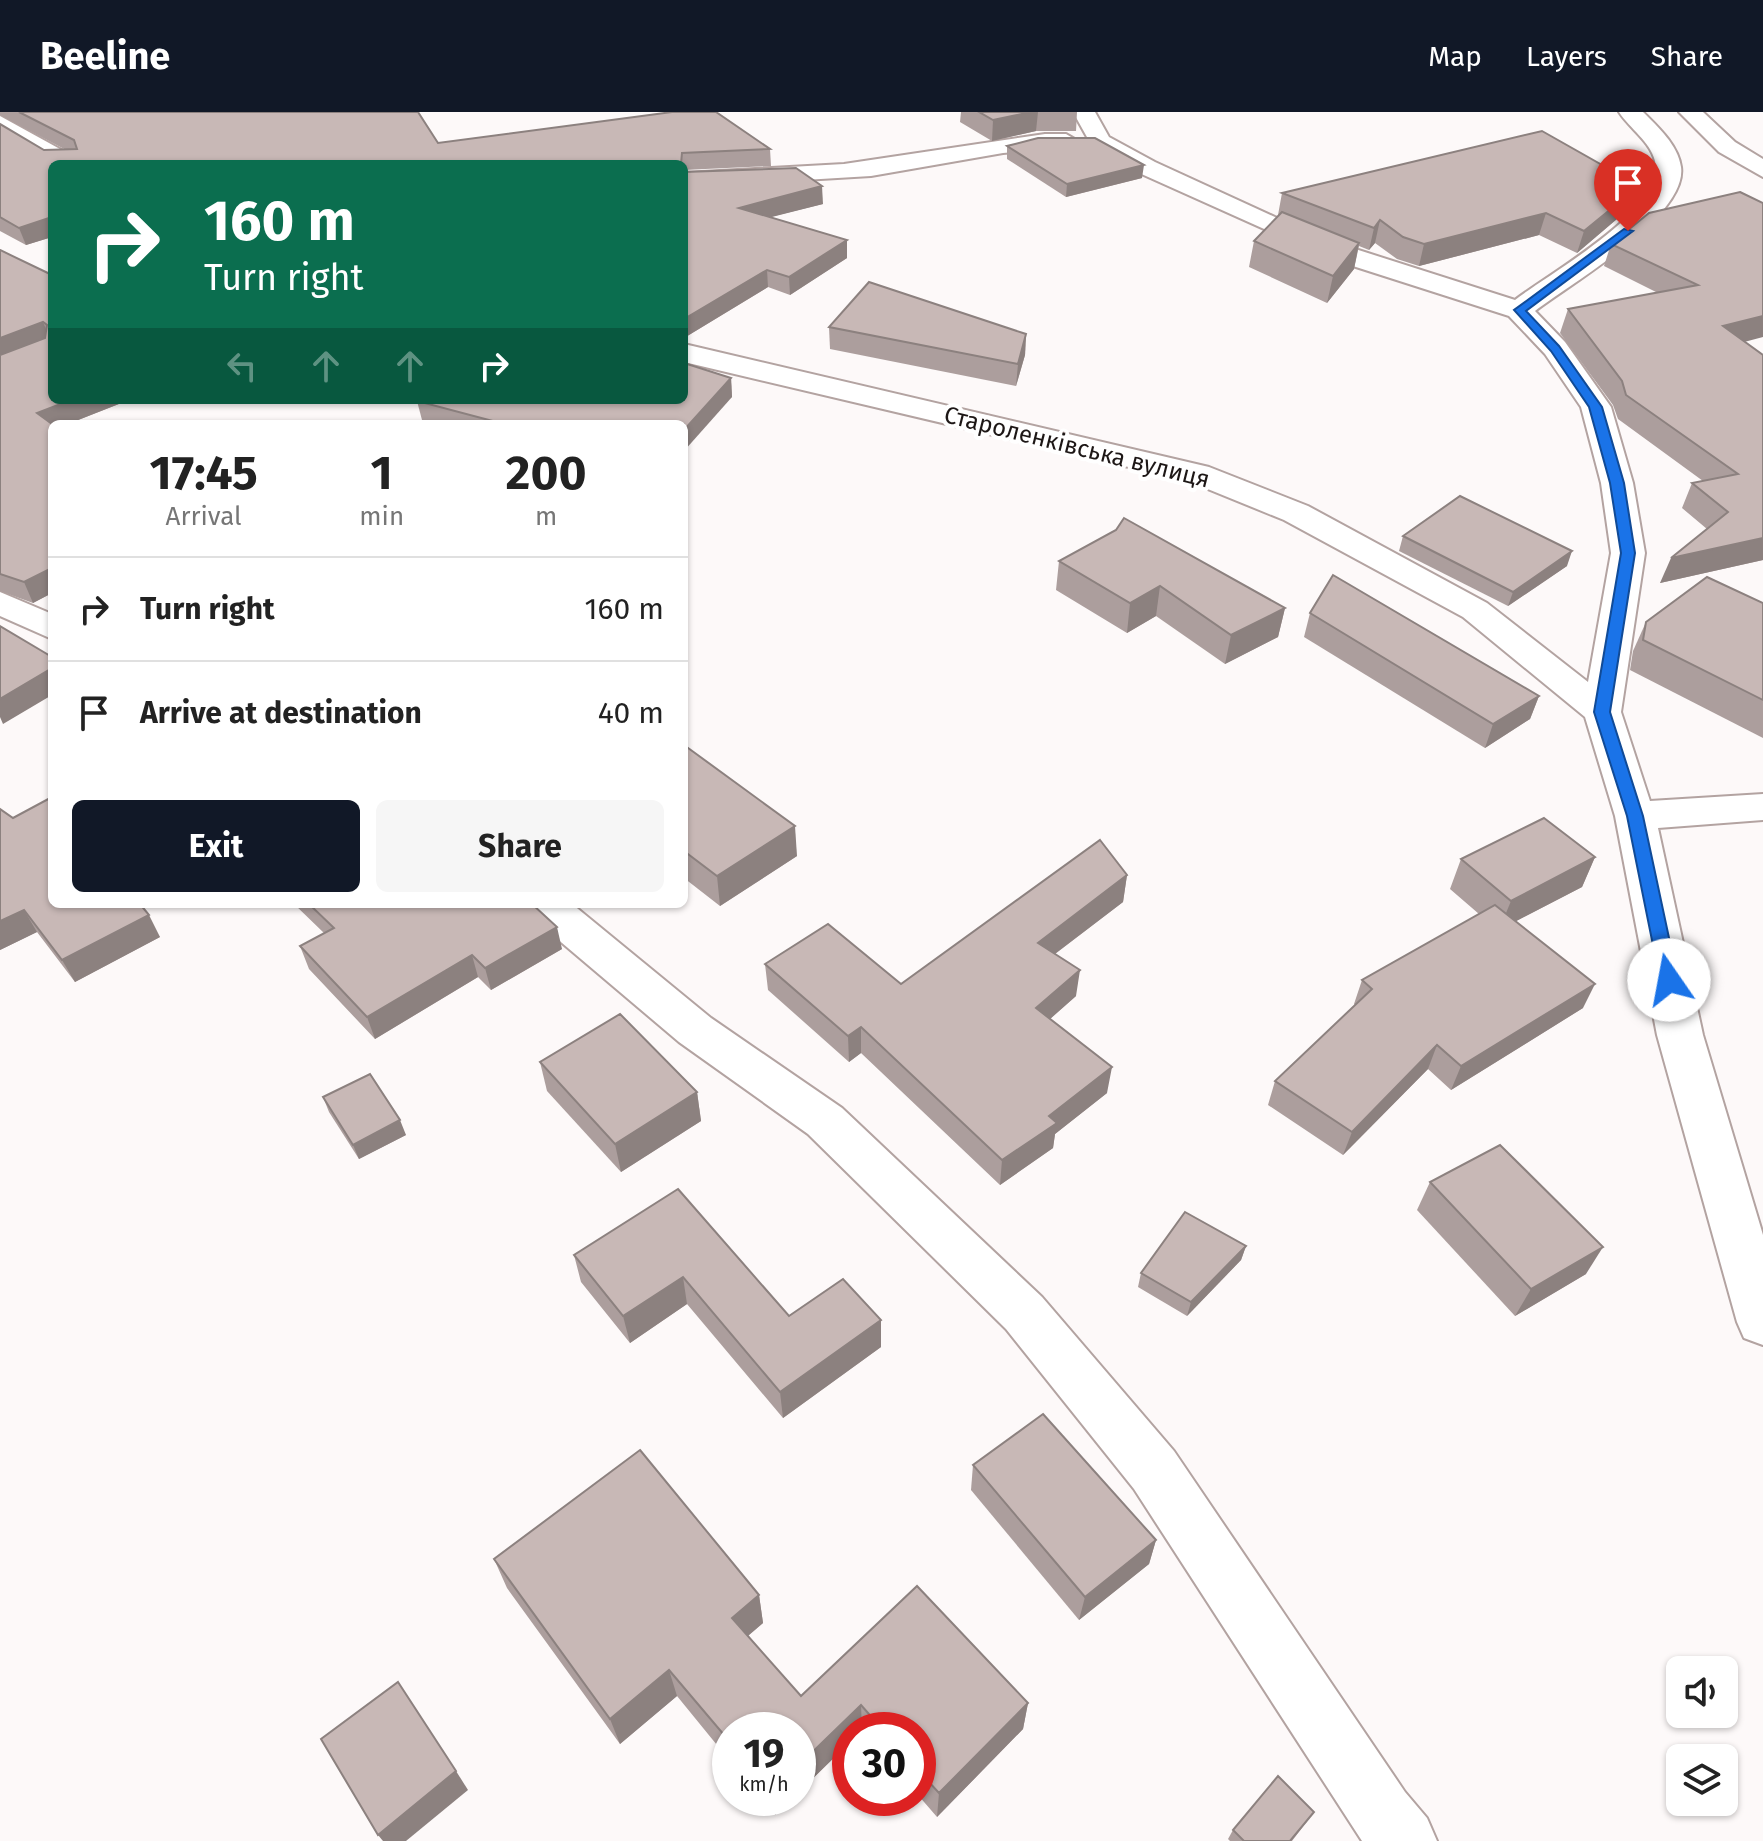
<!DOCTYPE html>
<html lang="en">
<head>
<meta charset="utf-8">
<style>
	:root { --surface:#fff; --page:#f6f6f6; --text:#222; --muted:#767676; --line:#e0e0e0; --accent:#111827 }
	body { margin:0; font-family:"Fira Sans",sans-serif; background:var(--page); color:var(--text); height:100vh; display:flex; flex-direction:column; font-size:30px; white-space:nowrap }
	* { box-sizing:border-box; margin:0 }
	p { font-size:26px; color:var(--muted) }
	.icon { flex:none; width:44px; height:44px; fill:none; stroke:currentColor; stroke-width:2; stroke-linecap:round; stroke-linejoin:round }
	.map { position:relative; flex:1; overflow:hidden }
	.sheet { position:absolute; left:48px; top:308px; width:640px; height:488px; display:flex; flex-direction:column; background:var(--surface); border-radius:12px; box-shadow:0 2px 6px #0004 }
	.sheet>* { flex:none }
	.top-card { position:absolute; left:48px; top:48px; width:640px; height:244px; border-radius:12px; box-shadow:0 2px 6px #0004; background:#0b6e4f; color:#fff; overflow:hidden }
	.tools { position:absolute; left:1666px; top:1544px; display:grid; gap:16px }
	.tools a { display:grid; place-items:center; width:72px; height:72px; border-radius:12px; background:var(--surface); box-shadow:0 2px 6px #0004; font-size:40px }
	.speed { position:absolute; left:712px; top:1600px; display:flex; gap:16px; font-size:40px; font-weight:700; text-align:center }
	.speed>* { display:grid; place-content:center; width:104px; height:104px; border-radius:50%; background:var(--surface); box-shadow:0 2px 6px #0004; line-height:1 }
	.speed small { font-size:20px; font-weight:400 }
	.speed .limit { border:12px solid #d22; background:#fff; color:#111 }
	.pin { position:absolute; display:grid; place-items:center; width:68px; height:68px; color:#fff; margin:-82px -34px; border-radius:50% 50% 50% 0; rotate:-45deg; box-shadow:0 0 8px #0007 }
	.pin .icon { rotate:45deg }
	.me { position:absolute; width:88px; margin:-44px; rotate:348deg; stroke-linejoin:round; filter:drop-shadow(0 0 6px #0008) }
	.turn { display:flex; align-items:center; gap:28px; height:168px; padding:0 24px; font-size:36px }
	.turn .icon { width:104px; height:104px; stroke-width:2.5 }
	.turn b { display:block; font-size:56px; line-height:68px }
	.lanes { display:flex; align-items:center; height:76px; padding:0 24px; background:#0003; justify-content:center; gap:40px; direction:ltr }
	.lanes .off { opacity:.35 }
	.eta { display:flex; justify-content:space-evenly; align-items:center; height:136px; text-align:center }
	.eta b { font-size:48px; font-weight:700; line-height:56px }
	.button { display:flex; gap:16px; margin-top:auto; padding:16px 24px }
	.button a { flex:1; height:92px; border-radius:12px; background:var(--accent); color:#fff; font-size:32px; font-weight:700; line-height:92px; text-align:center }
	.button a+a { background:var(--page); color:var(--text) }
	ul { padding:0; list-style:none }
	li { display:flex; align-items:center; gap:24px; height:104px; padding:0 24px; border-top:2px solid var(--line) }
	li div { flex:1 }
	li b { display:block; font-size:30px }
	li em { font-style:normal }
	header { display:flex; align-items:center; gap:48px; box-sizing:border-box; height:112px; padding:0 40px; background:var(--accent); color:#fff }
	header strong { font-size:38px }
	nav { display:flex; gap:44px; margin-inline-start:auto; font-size:28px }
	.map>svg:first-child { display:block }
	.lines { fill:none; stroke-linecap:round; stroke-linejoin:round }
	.street-casing { stroke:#b3a3a1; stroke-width:4 }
	.street { fill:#fff; fill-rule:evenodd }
	.wall { fill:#ac9e9d }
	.shaded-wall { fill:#8c817f }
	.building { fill:#c8b8b6; stroke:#8c817f; stroke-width:2 }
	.route { fill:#1a73e8; stroke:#114b97; stroke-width:2 }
	.labels { text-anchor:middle; stroke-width:8; stroke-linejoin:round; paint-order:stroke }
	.far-street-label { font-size:24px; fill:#1d1716; stroke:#fff }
</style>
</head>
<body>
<header>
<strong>Beeline</strong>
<nav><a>Map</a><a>Layers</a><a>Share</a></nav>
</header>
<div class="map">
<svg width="1763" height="1729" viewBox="0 0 1763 1729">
	<rect width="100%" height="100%" fill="#fdf9f9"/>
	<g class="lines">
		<defs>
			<g id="street">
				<path d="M1073,0H1095L1109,25L1155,50L1275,105L1349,135L1515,188C1548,162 1667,97 1655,49C1650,29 1630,17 1619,0H1643C1658,15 1678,33 1681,55C1688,104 1570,172 1535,199L1565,230L1611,295L1633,371L1645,441L1621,600L1650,689L1763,682V708L1658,716L1703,923L1763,1123V1233L1744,1226L1737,1210L1657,923L1615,704L1585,605L1463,505L1284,408L1188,369L684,250V232L1209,355L1308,394L1487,491L1588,570L1611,441L1601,371L1581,295L1545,242L1509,204L1331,147L1137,60L1092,34Z"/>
				<polygon points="1679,0 1703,0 1735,30 1763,47 1763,65 1719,40"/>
				<polygon points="0,4 78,47 81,52 52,52 0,21"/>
				<polygon points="1045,22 1066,22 1078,29 1066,36 1003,41 871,64 684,75 684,61 844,52"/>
				<polygon points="0,480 52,502 52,527 0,504"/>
				<polygon points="523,792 572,792 711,906 842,996 1042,1185 1174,1339 1405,1680 1427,1706 1437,1729 1362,1729 1134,1377 1006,1217 808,1022 679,930 529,803"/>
			</g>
		</defs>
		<use href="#street" class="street-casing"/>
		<use href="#street" class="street"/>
	</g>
	<g class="wall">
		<polygon points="0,0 418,0 438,31 770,37 771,54 684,58 684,52 52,52 52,125 26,133 0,119 0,12 44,38 66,38 0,3"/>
		<polygon points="961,0 1077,0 1076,19 1036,19 992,29 960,10"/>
		<polygon points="1007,34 1142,66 1066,85 1007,47"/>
		<polygon points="684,60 823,92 770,105 847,128 847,146 790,183 768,175 684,226"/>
		<polygon points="1639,74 1631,95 1577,141 1539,123 1419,154 1397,147 1375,131 1369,138 1359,134 1354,157 1327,191 1249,155 1254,129 1279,104 1278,103 1282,81"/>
		<polygon points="1649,101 1745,230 1763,448 1660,471 1707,417 1682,396 1692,371 1703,369 1618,307 1613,293 1560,221 1568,197 1658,181 1604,154 1611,132"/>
		<polygon points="0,138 52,163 52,288 129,288 68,312 52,312 52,481 33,491 0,479"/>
		<polygon points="829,215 1026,222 1025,243 1016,274 830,237"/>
		<polygon points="731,266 732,285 684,312 436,312 422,308 417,289"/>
		<polygon points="1403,424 1567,454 1508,494 1399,439"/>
		<polygon points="1059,449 1285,496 1278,525 1225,552 1156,504 1127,521 1056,478"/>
		<polygon points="1763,491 1763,626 1630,558 1633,539 1646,510"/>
		<polygon points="1310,501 1539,584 1530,607 1485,636 1304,525"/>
		<polygon points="684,633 797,744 720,794 684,766"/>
		<polygon points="0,697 13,706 160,825 75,870 37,820 0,838"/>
		<polygon points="1595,745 1582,775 1516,809 1583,896 1451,978 1428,957 1343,1043 1268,993 1275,969 1355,893 1354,892 1362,868 1479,802 1450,777 1461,747"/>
		<polygon points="1127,763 1123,790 1055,842 1076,884 1050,907 1107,981 1055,1022 1053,1036 1000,1073 861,941 849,950 768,878 765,852 901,872"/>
		<polygon points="294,792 532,792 562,837 491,878 478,865 375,927 309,857 300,834 324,821"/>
		<polygon points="540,950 697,980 701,1009 621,1060 547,979"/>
		<polygon points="323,985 406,1023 359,1047 329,1000"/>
		<polygon points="1430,1070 1586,1162 1515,1204 1417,1098"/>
		<polygon points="678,1077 789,1204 881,1208 881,1235 783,1306 687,1192 630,1231 581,1170 574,1143"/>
		<polygon points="1246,1134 1241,1148 1187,1204 1138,1175 1141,1161"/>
		<polygon points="973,1353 1156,1428 1149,1452 1079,1508 971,1378"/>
		<polygon points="494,1447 759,1483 763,1511 748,1524 801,1584 1028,1591 1023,1617 937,1705 918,1683 918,1618 850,1618 850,1630 798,1681 730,1618 730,1649 677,1584 620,1632 507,1476"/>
		<polygon points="761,1686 793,1686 775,1703"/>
		<polygon points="1314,1700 1292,1729 1230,1729 1228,1727 1233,1718"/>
	</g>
	<g class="shaded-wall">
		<polygon points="1031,0 1038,0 1036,19 992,29 993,8"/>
		<polygon points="1144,53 1142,66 1066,85 1067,72"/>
		<polygon points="822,74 823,92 740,113 739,96"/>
		<polygon points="1639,74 1631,95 1577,141 1584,119"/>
		<polygon points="1546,101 1539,123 1419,154 1424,132"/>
		<polygon points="52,105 52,125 26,133 19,116"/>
		<polygon points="1380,108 1375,131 1369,138 1374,116"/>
		<polygon points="847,128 847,146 790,183 789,165"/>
		<polygon points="1359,131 1354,157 1327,191 1333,164"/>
		<polygon points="767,158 768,175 684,226 684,207"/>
		<polygon points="1763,204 1763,225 1714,238 1723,214"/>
		<polygon points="43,210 51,229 0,248 0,226"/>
		<polygon points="1026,222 1025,243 1016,274 1018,252"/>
		<polygon points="731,266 732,285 684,339 684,318"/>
		<polygon points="71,288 129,288 68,312 52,312 37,301"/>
		<polygon points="1763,426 1763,448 1660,471 1671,446"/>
		<polygon points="1572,439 1567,454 1508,494 1513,480"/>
		<polygon points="52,456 52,481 33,491 24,470"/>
		<polygon points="1160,474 1156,504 1127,521 1130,491"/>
		<polygon points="1285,496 1278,525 1225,552 1231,523"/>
		<polygon points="52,556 52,569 50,568 52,572 52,583 3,612 0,605 0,587"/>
		<polygon points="1539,584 1530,607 1485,636 1493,612"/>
		<polygon points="795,714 797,744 720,794 717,764"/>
		<polygon points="1595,745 1582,775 1499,818 1511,789"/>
		<polygon points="1127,763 1123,790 1035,857 1038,831"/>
		<polygon points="24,798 37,820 0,838 0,809"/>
		<polygon points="149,803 160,825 75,870 62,848"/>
		<polygon points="557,815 562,837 491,878 485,856"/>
		<polygon points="472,843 478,865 375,927 367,905"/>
		<polygon points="1080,858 1076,884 1033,922 1036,896"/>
		<polygon points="1595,872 1583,896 1451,978 1461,954"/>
		<polygon points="861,915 861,941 849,950 848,924"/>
		<polygon points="1437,933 1428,957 1343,1043 1352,1020"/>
		<polygon points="1112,955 1107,981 1055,1022 1053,1036 1000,1073 1002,1048 1049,1004"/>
		<polygon points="697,980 701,1009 621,1060 615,1032"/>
		<polygon points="400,1008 406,1023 359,1047 353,1033"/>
		<polygon points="1246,1134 1241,1148 1187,1204 1191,1190"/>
		<polygon points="1603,1135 1586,1162 1515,1204 1531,1177"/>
		<polygon points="683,1165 687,1192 630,1231 623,1204"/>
		<polygon points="881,1208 881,1235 783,1306 780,1280"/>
		<polygon points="1156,1428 1149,1452 1079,1508 1085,1485"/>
		<polygon points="759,1483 763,1511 737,1533 732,1506"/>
		<polygon points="669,1558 677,1584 620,1632 610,1607"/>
		<polygon points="1028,1591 1023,1617 937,1705 939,1681"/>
		<polygon points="861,1593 862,1618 850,1618 850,1630 798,1681 798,1654"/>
		<polygon points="456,1659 468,1678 406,1729 383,1729 378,1723"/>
		<polygon points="772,1686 793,1686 775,1703"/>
	</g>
	<g class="building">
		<polygon points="19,0 418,0 438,31 672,0 716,0 770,37 682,41 681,52 52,52 52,105 19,116 0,105 0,12 44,38 77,37 74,28"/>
		<polygon points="979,0 1031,0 993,8"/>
		<polygon points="1542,19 1639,74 1584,119 1546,101 1424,132 1403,125 1380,108 1374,116 1282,81"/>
		<polygon points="1038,26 1095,26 1144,53 1067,72 1007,34"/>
		<polygon points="796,56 822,74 739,96 847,128 789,165 767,158 684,207 684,60"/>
		<polygon points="1740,80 1763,91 1763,204 1723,214 1763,243 1763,426 1671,446 1728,400 1692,371 1738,362 1626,283 1622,269 1568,197 1698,173 1611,132 1649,101"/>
		<polygon points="1282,100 1359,131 1333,164 1254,129"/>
		<polygon points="0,138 52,163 52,288 71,288 37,301 52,312 52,456 24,470 0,462 0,243 45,226 47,213 43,210 0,226"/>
		<polygon points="869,170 1026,222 1018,252 829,215"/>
		<polygon points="684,251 731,266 684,318 684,312 560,312 545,309 541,312 504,312 417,289 419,288 684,288"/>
		<polygon points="1460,384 1572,439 1513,480 1403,424"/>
		<polygon points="1124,406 1285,496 1231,523 1160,474 1130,491 1059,449 1116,418"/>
		<polygon points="1333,463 1539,584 1493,612 1310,501"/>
		<polygon points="1707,465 1763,491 1763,588 1643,528 1646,510"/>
		<polygon points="0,514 52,545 52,556 0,587"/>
		<polygon points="684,633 795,714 717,764 684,739"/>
		<polygon points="52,685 52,792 140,792 149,803 62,848 24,798 0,809 0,697 13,706"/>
		<polygon points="1544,706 1595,745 1511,789 1461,747"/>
		<polygon points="1100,728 1127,763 1038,831 1080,858 1036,896 1112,955 1049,1004 1057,1011 1002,1048 861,915 848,924 765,852 828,812 901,872"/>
		<polygon points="309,792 532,792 557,815 485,856 472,843 367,905 300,834 334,816"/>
		<polygon points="1495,793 1595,872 1461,954 1437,933 1352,1020 1275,969 1372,877 1362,868"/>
		<polygon points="620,902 697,980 615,1032 540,950"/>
		<polygon points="370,962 400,1008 353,1033 323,985"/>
		<polygon points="1500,1033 1603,1135 1531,1177 1430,1070"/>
		<polygon points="678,1077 789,1204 843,1167 881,1208 780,1280 683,1165 623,1204 574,1143"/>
		<polygon points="1185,1100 1246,1134 1191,1190 1141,1161"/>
		<polygon points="1043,1302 1156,1428 1085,1485 973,1353"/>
		<polygon points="640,1338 759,1483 732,1506 801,1584 917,1474 1028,1591 939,1681 918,1658 918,1618 883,1618 861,1593 798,1654 798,1618 730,1618 730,1630 669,1558 610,1607 494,1447"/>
		<polygon points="398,1570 456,1659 378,1723 321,1627"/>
		<polygon points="1278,1664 1314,1700 1290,1729 1244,1729 1233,1718"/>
	</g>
	<polygon class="route" points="1624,117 1633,119 1526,199 1559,234 1602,295 1624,371 1635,441 1610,600 1643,704 1678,868 1669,875 1660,868 1627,704 1594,600 1621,441 1610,371 1589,295 1551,239 1514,198"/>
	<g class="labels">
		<g class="far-street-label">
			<text transform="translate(1077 335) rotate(14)" y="8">Староленківська вулиця</text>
		</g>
	</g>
</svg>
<div class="tools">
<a><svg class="icon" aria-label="sound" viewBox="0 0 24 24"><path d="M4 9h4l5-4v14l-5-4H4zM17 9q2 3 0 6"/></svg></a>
<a><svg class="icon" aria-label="layers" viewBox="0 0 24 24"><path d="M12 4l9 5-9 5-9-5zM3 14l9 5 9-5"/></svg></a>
</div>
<div class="speed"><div>19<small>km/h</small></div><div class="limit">30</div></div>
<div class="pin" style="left:1628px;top:119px;background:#d93025"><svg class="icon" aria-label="arrive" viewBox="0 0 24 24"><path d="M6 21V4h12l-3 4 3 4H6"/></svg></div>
<svg class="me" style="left:1669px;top:868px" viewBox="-20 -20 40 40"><circle r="19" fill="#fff"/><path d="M0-13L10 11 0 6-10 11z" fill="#1a73e8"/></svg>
<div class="top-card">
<div class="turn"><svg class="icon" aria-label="right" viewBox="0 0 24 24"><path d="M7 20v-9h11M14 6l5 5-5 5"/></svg><div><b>160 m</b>Turn right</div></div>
<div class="lanes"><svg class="icon off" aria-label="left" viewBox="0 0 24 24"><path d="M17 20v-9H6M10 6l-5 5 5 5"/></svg><svg class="icon off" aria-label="ahead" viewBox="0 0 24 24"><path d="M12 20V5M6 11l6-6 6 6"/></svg><svg class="icon off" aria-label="ahead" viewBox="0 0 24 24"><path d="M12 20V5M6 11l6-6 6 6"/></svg><svg class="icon" aria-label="right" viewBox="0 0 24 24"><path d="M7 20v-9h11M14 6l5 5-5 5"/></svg></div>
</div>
<section class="sheet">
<div class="eta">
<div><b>17:45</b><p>Arrival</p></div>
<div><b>1</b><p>min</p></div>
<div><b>200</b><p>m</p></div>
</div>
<ul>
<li><svg class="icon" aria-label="right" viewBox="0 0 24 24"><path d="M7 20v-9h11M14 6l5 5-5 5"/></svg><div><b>Turn right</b></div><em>160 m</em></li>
<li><svg class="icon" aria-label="arrive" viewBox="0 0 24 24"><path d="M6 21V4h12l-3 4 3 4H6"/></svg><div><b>Arrive at destination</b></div><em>40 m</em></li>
</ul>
<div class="button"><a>Exit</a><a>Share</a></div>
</section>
</div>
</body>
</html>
